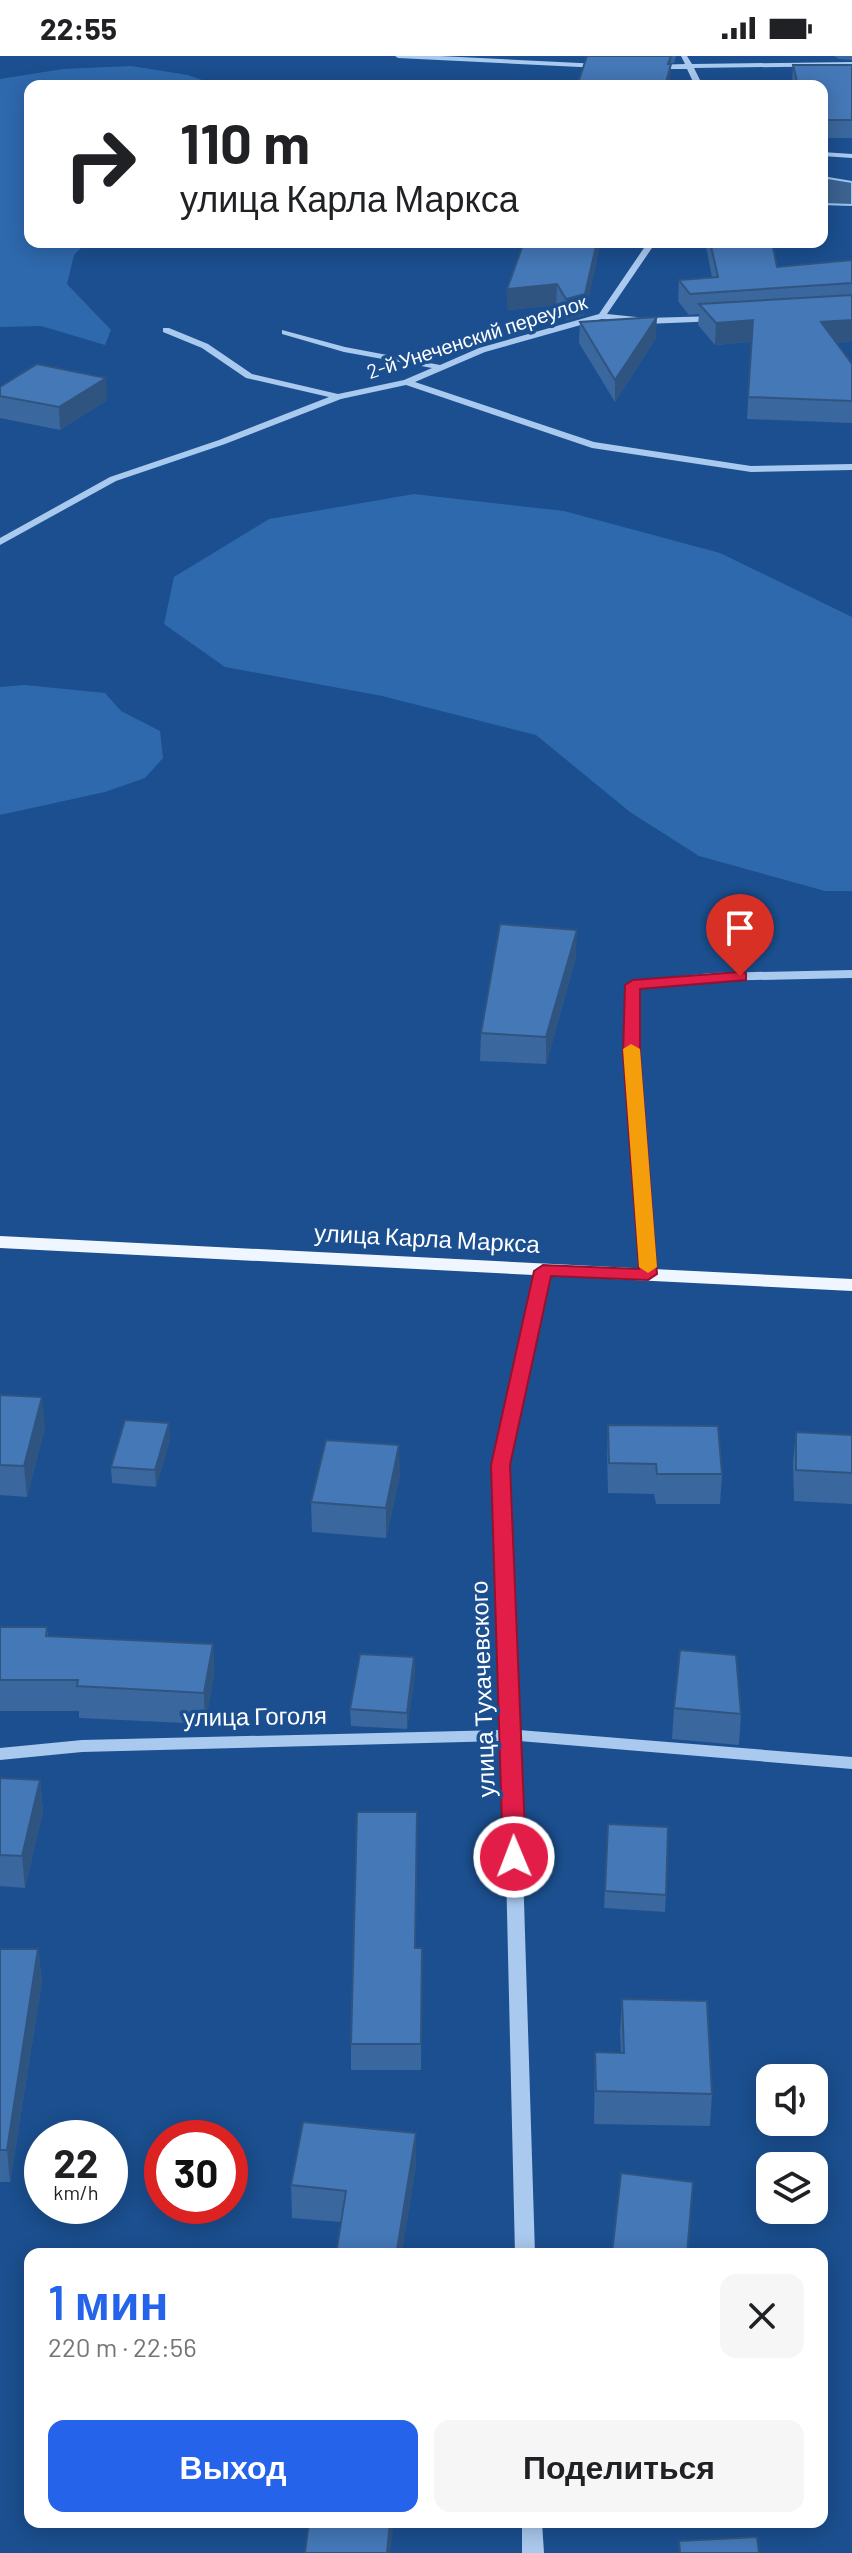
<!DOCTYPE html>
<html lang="ru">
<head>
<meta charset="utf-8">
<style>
	:root { --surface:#fff; --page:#f6f6f6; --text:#202124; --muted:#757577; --accent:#2563eb }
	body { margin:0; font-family:Barlow,sans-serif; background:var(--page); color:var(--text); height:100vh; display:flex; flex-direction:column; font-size:30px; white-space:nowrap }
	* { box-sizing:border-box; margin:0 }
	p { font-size:26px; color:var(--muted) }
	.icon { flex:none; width:44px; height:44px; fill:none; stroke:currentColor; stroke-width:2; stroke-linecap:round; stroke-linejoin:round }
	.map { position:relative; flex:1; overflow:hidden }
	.sheet { position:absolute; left:24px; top:2192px; width:804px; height:280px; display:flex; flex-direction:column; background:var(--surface); border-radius:16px; box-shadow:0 4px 20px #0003 }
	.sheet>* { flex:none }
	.banner { position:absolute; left:24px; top:24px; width:804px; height:168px; border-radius:16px; box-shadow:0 4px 20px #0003; background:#fff; color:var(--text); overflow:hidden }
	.fabs { position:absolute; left:756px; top:2008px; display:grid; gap:16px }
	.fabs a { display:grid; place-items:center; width:72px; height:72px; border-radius:16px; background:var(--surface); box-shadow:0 4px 20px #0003; font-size:40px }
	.speed { position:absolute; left:24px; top:2064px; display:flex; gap:16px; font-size:40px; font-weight:700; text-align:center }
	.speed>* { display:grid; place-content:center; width:104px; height:104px; border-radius:50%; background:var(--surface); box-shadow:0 4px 20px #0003; line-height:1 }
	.speed small { font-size:20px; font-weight:400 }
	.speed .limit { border:12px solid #d22; background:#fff; color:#111 }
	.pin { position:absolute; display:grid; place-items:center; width:68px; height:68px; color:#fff; margin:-82px -34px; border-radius:50% 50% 50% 0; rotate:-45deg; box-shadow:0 0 8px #0007 }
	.pin .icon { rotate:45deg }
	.me { position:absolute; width:88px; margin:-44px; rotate:359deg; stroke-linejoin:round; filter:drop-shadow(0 0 6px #0008) }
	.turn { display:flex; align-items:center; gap:28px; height:168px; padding:0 24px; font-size:36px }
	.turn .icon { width:104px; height:104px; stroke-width:2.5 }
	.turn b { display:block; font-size:56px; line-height:68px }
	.round { display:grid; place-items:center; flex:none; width:84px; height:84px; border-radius:16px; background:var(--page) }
	.head { display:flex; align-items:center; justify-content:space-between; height:136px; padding:0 24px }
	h1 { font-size:48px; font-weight:600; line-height:60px; color:var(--accent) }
	.action { display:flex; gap:16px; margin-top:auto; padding:16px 24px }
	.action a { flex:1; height:92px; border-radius:16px; background:var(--accent); color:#fff; font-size:32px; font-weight:600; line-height:92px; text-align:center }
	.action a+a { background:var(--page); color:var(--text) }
	.status { display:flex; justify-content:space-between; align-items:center; height:56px; padding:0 40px; background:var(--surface); direction:ltr }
	.status svg { height:22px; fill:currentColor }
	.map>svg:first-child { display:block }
	.green { fill:#2e69ad }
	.water { fill:#3c6290; stroke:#9cc4f0; stroke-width:2 }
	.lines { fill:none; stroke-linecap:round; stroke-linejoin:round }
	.minor { fill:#a9c9ee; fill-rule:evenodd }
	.major { fill:#f0f6ff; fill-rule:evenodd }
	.wall { fill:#3a679d }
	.shaded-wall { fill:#305480 }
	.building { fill:#4478b7; stroke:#305480; stroke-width:2 }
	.route { fill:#e11d48; stroke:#92132f; stroke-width:2 }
	.slow { fill:#f59e0b }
	.labels { text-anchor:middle; stroke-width:7; stroke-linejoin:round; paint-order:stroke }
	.far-street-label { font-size:20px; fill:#fff; stroke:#1b4f8f }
	.street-label { font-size:24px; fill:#fff; stroke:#1b4f8f }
</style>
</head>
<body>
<div class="status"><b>22:55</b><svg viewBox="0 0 49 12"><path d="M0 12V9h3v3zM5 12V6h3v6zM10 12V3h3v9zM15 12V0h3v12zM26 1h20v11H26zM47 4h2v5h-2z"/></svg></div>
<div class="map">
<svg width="852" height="2497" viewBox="0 0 852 2497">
	<rect width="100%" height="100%" fill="#1b4f8f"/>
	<g class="green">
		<polygon points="131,10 188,19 219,30 30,30 30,186 87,186 74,199 67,228 111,274 105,289 41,270 0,271 0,23 63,13"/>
		<polygon points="414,438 564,455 720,497 852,561 852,835 825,835 699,800 630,756 536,679 382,640 225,611 164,568 174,521 269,463"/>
		<polygon points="25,629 105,637 121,655 160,675 163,702 145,722 105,736 0,759 0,631"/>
	</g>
	<polygon class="water" points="822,121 852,126 852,149 822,148"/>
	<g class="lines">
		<g class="minor">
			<polygon points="395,0 440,0 600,8 603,10 600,12 398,2"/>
			<polygon points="681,0 687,0 692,8 852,6 852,10 694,12 703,30 695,30 687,13 652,13 649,11 652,9 685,8"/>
			<polygon points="822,96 852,98 852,102 822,100"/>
			<polygon points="648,186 656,186 607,258 646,262 716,260 720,263 719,265 646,268 602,263 485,296 415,326 594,386 751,410 852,408 852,414 751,416 592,392 406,329 341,343 225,388 116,425 0,489 0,482 110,421 219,384 329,341 246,322 202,292 163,276 163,272 169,272 208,288 252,318 338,338 404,324 432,312 344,296 282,278 282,274 345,291 440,309 479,292 599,258"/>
			<polygon points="852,914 852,922 711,925 639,932 637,998 655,1218 648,1222 643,1221 641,1218 625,998 627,929 633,925 711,917"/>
			<polygon points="543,1211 550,1215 507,1409 519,1674 852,1701 852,1713 519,1685 535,2198 515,2198 503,1685 82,1696 0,1704 0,1692 82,1684 503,1674 493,1409 536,1215"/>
			<polygon points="522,2466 542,2466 544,2497 522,2497"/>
		</g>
		<polygon class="major" points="0,1180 852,1223 852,1235 0,1192"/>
	</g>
	<g class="wall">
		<polygon points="587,0 676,0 674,7 671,7 669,30 577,30"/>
		<polygon points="834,0 852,0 852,4 839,3"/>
		<polygon points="793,9 852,9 852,82 822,82 822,30 792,30"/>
		<polygon points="524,186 585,259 566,264 556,249 507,254 507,233"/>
		<polygon points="705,186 772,186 777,211 852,204 852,285 836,287 852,308 852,367 747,363 751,286 715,289 698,269 699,258 689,259 678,245 679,224 712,221"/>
		<polygon points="580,266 656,282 615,346 579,287"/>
		<polygon points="0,331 107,344 60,374 0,362"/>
		<polygon points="576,901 546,1008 480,1005 481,977"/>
		<polygon points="0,1339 45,1371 27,1441 0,1439"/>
		<polygon points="608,1369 722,1418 720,1448 656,1448 654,1438 608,1437 607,1399"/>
		<polygon points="796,1376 852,1379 852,1448 794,1445 793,1406"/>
		<polygon points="170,1383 156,1431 112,1427 111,1411"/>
		<polygon points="400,1419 386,1482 312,1476 311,1446"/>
		<polygon points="0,1571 47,1571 48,1580 213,1588 214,1619 205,1668 79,1662 79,1655 0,1655"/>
		<polygon points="414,1601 415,1618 407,1673 351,1670 350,1653"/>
		<polygon points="674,1652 741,1658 739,1689 672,1683"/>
		<polygon points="0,1722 40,1724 43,1755 25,1832 0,1830"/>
		<polygon points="608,1768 666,1839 665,1856 604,1852"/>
		<polygon points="416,1892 422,1892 421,2014 351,2014 351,1988"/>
		<polygon points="0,1893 38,1893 42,1925 10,2126 0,2126"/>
		<polygon points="622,1943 712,2038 710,2070 594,2068 595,1996 621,1997 620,1975"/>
		<polygon points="416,2109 402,2195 336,2198 341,2166 292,2162 291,2129"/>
	</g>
	<g class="shaded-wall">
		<polygon points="671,0 670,27 669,30 665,30 668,8"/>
		<polygon points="597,186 601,186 585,259 566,264 566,243"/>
		<polygon points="557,228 556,249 507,254 507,233"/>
		<polygon points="657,261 656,282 615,346 615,324"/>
		<polygon points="753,264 751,286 715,289 716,267"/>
		<polygon points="852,264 852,285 820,288 821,266"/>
		<polygon points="106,322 107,344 60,374 59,351"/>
		<polygon points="577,874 576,901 546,1008 546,981"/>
		<polygon points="42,1341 45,1371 27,1441 24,1410"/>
		<polygon points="169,1367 170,1383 156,1431 155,1414"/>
		<polygon points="399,1389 400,1419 386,1482 386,1452"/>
		<polygon points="213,1588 214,1619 205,1668 204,1637"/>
		<polygon points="414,1601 415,1618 407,1673 407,1657"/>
		<polygon points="40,1724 43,1755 25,1832 22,1800"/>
		<polygon points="38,1893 42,1925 10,2126 7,2094"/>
		<polygon points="416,2077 416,2109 402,2198 397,2198"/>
		<polygon points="390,2466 394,2466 390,2497 387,2497"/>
	</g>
	<g class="building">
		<polygon points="587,0 671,0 668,8 671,8 665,30 577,30"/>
		<polygon points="793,9 852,9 852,64 822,64 822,30 798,30"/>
		<polygon points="524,186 597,186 585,238 566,243 557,228 507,233"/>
		<polygon points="710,186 772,186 777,211 852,204 852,227 690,238 679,224 718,221"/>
		<polygon points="852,239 852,264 821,266 852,308 852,345 748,341 753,264 716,267 699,248"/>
		<polygon points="657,261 615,324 580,266"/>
		<polygon points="37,308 106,322 59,351 0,340 0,331"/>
		<polygon points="500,868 577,874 546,981 481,977"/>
		<polygon points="0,1339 42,1341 24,1410 0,1409"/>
		<polygon points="125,1364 169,1367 155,1414 111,1411"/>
		<polygon points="608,1369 718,1370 722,1418 657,1418 656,1408 609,1407"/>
		<polygon points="796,1376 852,1379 852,1417 796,1414"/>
		<polygon points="326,1384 399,1389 386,1452 311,1446"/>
		<polygon points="0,1571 47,1571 46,1580 213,1588 204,1637 77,1630 78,1624 0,1624"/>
		<polygon points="680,1594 736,1599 741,1658 674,1652"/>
		<polygon points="360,1598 414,1601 407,1657 350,1653"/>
		<polygon points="0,1722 40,1724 22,1800 0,1799"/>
		<polygon points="357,1756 417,1756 415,1892 422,1892 421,1988 351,1988"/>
		<polygon points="608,1768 668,1771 666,1839 605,1835"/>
		<polygon points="0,1893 38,1893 7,2094 0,2094"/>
		<polygon points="622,1943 707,1945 712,2038 596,2035 595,1996 624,1997"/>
		<polygon points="303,2066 416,2077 397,2194 412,2196 412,2198 336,2198 346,2135 291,2129"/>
		<polygon points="621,2117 693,2126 687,2198 612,2198"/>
		<polygon points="309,2466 390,2466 387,2497 305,2497"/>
		<polygon points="757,2481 759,2497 680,2497 679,2485"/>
	</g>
	<polygon class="route" points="740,916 746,917 746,924 640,933 640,998 657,1218 648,1224 551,1220 510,1409 526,1801 522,1807 507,1807 503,1801 491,1409 534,1215 543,1209 639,1213 623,998 625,929 633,924"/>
	<polygon class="slow" points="631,988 640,993 657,1211 648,1217 639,1211 623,993"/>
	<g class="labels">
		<g class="far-street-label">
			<text transform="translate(477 281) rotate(-18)" y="7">2-й Унеченский переулок</text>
		</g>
		<g class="street-label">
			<text transform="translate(427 1183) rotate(3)" y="8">улица Карла Маркса</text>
			<text transform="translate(483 1633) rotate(-92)" y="8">улица Тухачевского</text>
			<text transform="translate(255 1661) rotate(-1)" y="8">улица Гоголя</text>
		</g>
	</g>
</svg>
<div class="fabs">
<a><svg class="icon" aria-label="sound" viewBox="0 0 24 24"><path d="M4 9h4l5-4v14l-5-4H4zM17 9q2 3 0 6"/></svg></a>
<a><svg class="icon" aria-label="layers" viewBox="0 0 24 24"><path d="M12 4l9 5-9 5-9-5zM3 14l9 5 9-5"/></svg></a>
</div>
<div class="speed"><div>22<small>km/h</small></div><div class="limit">30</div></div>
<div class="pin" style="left:740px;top:920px;background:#d93025"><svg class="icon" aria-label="arrive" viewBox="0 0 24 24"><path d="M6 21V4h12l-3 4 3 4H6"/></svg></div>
<svg class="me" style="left:514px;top:1801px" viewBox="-20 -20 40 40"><circle r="17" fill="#e11d48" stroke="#fff" stroke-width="3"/><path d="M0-11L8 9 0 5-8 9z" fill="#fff"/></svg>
<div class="banner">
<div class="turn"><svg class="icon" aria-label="right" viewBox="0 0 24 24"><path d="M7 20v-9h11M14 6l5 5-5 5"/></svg><div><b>110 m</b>улица Карла Маркса</div></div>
</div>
<section class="sheet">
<div class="head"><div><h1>1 мин</h1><p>220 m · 22:56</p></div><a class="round"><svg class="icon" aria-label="close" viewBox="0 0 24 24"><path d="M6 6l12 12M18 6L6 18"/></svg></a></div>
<div class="action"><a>Выход</a><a>Поделиться</a></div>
</section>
</div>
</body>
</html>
